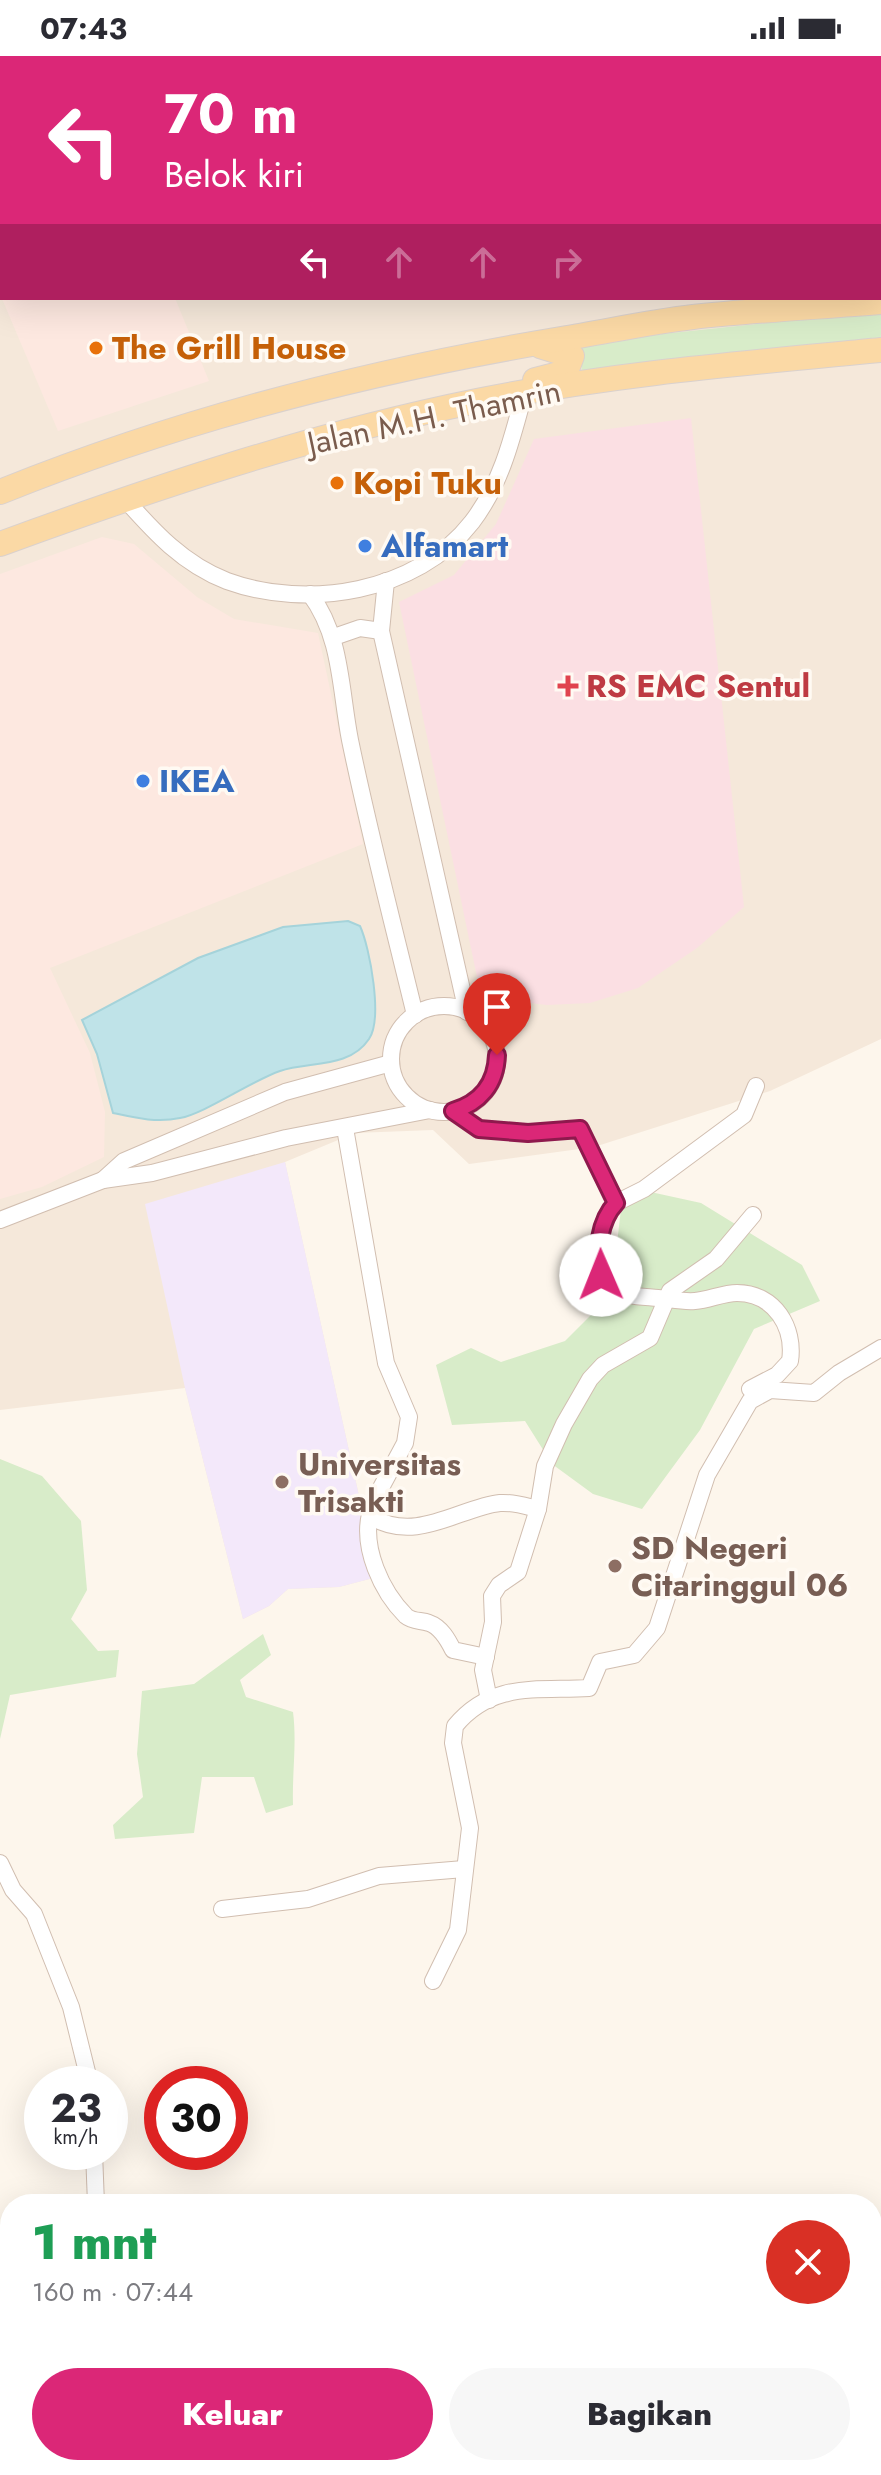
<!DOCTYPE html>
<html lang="id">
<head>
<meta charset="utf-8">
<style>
	:root { --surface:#fff; --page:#f7f7f7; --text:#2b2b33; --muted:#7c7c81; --accent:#db2777 }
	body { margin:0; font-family:Jost,sans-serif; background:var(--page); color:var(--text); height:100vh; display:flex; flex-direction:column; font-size:30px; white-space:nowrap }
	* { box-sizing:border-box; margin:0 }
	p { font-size:26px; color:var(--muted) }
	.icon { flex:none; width:44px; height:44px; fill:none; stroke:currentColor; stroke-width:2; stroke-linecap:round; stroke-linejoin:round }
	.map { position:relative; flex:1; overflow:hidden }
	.sheet { position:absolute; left:0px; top:2138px; width:882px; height:282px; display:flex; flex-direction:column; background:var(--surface); border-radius:32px 32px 0 0; box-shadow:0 8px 32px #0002 }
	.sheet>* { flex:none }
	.top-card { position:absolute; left:0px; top:0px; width:882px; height:244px; box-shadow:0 8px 32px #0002; background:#db2777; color:#fff; overflow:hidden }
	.speed { position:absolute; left:24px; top:2010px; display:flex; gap:16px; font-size:40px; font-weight:700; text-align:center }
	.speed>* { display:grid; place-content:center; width:104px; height:104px; border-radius:50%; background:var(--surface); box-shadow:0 8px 32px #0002; line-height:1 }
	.speed small { font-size:20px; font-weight:400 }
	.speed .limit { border:12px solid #d22; background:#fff; color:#111 }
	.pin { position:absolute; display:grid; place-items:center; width:68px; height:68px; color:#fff; margin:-82px -34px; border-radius:50% 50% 50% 0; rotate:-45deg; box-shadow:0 0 8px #0007 }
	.pin .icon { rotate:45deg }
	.me { position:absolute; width:88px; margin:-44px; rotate:359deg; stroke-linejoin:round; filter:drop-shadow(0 0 6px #0008) }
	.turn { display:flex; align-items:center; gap:28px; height:168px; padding:0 32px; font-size:36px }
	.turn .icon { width:104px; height:104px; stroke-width:2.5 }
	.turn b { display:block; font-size:56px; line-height:68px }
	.lanes { display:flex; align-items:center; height:76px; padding:0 32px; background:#0003; justify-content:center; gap:40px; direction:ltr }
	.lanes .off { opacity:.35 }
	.round { display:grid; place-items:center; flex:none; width:84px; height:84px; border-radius:42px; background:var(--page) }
	.summary { display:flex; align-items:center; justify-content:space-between; height:136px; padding:0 32px }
	h1 { font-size:48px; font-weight:800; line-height:60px; color:#1e9e55 }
	.cta { display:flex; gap:16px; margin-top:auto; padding:16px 32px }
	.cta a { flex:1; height:92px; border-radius:48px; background:var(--accent); color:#fff; font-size:32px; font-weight:800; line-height:92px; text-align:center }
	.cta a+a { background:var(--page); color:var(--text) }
	.status { display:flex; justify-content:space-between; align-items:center; height:56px; padding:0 40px; background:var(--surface); direction:ltr }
	.status svg { height:22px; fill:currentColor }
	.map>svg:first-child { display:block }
	.residential { fill:#f5e8da; fill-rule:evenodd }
	.commercial { fill:#fde8e0 }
	.education { fill:#f3e8fa }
	.medical { fill:#fbdfe3 }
	.green { fill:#d8ecc9 }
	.water { fill:#bfe3e8; stroke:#a5d3da; stroke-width:2 }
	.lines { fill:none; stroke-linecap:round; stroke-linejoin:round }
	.minor-casing { stroke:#d1beb0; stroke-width:18 }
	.primary-casing { stroke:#dad1cd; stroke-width:26 }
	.minor { stroke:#fff; stroke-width:16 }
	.primary { stroke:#fbd9a5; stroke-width:24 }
	.route-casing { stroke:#8e194d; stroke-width:20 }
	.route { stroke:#db2777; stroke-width:14 }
	.food-dot { fill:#e8710a; stroke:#fffaf3; stroke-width:3 }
	.shop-dot { fill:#3f7fe0; stroke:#fffaf3; stroke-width:3 }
	.health-dot { fill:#e0444e; stroke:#fffaf3; stroke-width:3 }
	.education-dot { fill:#8d6e63; stroke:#fffaf3; stroke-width:3 }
	.labels { text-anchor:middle; stroke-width:7; stroke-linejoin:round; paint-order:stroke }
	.food-label { font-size:32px; font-weight:bold; fill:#c56008; stroke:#fffaf3; text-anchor:start }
	.street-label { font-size:32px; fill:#7a5c4d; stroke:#fffaf3 }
	.shop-label { font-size:32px; font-weight:bold; fill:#366cbe; stroke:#fffaf3; text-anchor:start }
	.health-label { font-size:32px; font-weight:bold; fill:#be3a42; stroke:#fffaf3; text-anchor:start }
	.education-label { font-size:32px; font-weight:bold; fill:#785e54; stroke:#fffaf3; text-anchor:start }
</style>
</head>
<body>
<div class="status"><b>07:43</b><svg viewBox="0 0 49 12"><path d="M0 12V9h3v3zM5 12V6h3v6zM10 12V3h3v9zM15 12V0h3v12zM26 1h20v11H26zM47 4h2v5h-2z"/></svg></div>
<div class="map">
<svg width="881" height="2419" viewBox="0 0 881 2419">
	<rect width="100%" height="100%" fill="#fdf6ec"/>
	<path class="residential" d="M0,0H881V983L770,1035L594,1091L469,1108L433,1074L355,1077L285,1106L377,1521L339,1531L288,1533L269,1550L243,1563L185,1332L0,1354ZM2,2H880V242H2Z"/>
	<g class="commercial">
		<polygon points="0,238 2,242 175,242 209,325 58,375"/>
		<polygon points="102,481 134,488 197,541 234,563 318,577 363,788 50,912 90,997 105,1056 104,1101 42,1131 0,1143 0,518"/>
	</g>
	<polygon class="education" points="285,1106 377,1521 339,1531 288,1533 269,1550 243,1563 185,1332 145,1148"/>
	<polygon class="medical" points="691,362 744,851 697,892 638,932 590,947 547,949 504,944 483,950 399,546 454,519 496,468 534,383"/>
	<g class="green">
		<polygon points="881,255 881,284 581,319 583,298 572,292 624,282"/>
		<polygon points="646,1135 701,1147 802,1209 820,1245 754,1273 700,1374 642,1453 593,1438 552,1408 525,1365 452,1369 436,1309 471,1292 501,1306 565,1285 611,1239 621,1153"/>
		<polygon points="0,1403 42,1420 81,1465 87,1534 71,1563 98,1595 119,1594 116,1621 10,1639 0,1683"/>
		<path d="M263,1578L271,1599L240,1624L246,1641L293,1656C297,1687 292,1717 293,1749L266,1757L254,1721H202L194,1777L115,1783L113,1769L143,1741L137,1698L142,1635L194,1628Z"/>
	</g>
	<path class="water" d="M348,865L360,870C370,892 383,963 369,983C349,1013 309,1005 280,1015C251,1025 204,1058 180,1062C157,1067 136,1062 113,1057L97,998L82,964L198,902L283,871Z"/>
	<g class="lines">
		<defs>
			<g id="minor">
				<path d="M124,442C154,476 183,508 227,525C307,554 417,537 472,466C501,428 512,383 524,338"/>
				<polyline points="386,525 381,575 467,956"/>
				<path d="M310,538C342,581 340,633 350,684C369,776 393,868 415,959"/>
				<polyline points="334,581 360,572 381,575"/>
				<circle cx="444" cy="1003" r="53"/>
				<path d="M453,1055L479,1073L528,1077L580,1073L616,1147C602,1161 600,1179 600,1198C598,1241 624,1239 658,1242C670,1243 682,1246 695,1245C709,1244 723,1237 737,1237C775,1237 795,1272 790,1305L777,1319L750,1333"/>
				<path d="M345,1072L386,1307L409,1361L405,1387L369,1454L372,1461C416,1488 461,1451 500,1447C513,1446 525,1450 538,1453"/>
				<polyline points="103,1124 124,1105 285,1036 391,1007"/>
				<polyline points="616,1147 644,1133 744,1059 756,1030"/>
				<polyline points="0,1164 103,1124 152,1117 286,1082 430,1054"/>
				<path d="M370,1458C362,1492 381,1535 406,1560C413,1566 421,1564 429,1567C441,1571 448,1584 453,1594L486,1601"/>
				<polyline points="489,1644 483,1614 493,1566 492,1540 499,1529 518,1516 538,1453 545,1410 564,1368 590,1323 603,1309 650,1282 670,1235 716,1203 753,1159"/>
				<polyline points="0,1807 13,1834 34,1858 71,1951 90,2028"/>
				<polyline points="222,1853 308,1843 379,1820 464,1813"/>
				<path d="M433,1925L458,1874L470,1772L453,1687L455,1670C492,1625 538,1635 589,1632L600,1606L634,1599L657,1572L707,1419L750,1345L770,1334L814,1337L839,1317L881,1292"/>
				<polyline points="94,2096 96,2148"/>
				<polyline points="872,2180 881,2181"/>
				<polyline points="287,2419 289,2410"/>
				<polyline points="375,2419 375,2410"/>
			</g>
			<g id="primary">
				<polyline points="535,324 566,316 572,300 540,290"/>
				<path d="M0,436C181,363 369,315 561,283C605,276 649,266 693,261C756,254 819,251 881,246"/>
				<path d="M0,488C156,431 314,378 477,345C610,318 746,307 881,294"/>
				<polyline points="872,2326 881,2326"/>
				<polyline points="0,2364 10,2360"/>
			</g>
		</defs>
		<use href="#minor" class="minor-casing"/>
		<use href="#primary" class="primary-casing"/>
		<use href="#minor" class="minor"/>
		<use href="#primary" class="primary"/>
	</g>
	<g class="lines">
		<defs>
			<path id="route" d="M497,999C496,1028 480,1047 453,1055L479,1073L528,1077L580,1073L616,1147C599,1165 596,1195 601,1219"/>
		</defs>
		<use href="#route" class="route-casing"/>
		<use href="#route" class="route"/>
	</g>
	<g class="food-dot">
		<circle cx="96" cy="292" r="8"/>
		<circle cx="337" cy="427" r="8"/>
	</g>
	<g class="shop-dot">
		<circle cx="365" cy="490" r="8"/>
		<circle cx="143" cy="725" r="8"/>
	</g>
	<path class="health-dot" d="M564 618h8v8h8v8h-8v8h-8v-8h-8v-8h8z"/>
	<g class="education-dot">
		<circle cx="282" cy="1426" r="8"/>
		<circle cx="615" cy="1510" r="8"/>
	</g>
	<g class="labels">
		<g class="food-label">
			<text x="112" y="303">The Grill House</text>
			<text x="353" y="438">Kopi Tuku</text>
		</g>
		<g class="street-label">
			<text transform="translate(434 361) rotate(-12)" y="11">Jalan M.H. Thamrin</text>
		</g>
		<g class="shop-label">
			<text x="381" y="501">Alfamart</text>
			<text x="159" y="736">IKEA</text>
		</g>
		<g class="health-label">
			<text x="586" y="641">RS EMC Sentul</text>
		</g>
		<g class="education-label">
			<text x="298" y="1419">Universitas<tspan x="298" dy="37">Trisakti</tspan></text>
			<text x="631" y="1503">SD Negeri<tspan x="631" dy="37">Citaringgul 06</tspan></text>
		</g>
	</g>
</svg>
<div class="speed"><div>23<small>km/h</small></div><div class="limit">30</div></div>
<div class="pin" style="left:497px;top:999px;background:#d93025"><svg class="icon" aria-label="arrive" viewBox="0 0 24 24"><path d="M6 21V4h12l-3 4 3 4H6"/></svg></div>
<svg class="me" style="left:601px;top:1219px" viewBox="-20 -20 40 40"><circle r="19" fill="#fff"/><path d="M0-13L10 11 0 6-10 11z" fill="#db2777"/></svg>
<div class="top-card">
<div class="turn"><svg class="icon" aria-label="left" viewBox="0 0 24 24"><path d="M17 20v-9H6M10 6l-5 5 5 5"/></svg><div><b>70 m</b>Belok kiri</div></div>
<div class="lanes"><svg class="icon" aria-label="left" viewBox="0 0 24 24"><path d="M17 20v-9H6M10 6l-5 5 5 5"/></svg><svg class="icon off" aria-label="ahead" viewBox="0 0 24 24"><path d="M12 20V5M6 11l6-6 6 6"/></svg><svg class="icon off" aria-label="ahead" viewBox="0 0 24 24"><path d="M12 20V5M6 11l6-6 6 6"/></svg><svg class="icon off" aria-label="right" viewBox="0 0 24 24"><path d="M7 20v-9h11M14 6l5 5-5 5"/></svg></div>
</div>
<section class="sheet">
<div class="summary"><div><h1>1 mnt</h1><p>160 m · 07:44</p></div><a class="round" style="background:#d93025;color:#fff"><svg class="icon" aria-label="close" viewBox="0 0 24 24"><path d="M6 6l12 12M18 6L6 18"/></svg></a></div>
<div class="cta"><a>Keluar</a><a>Bagikan</a></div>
</section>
</div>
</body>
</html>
